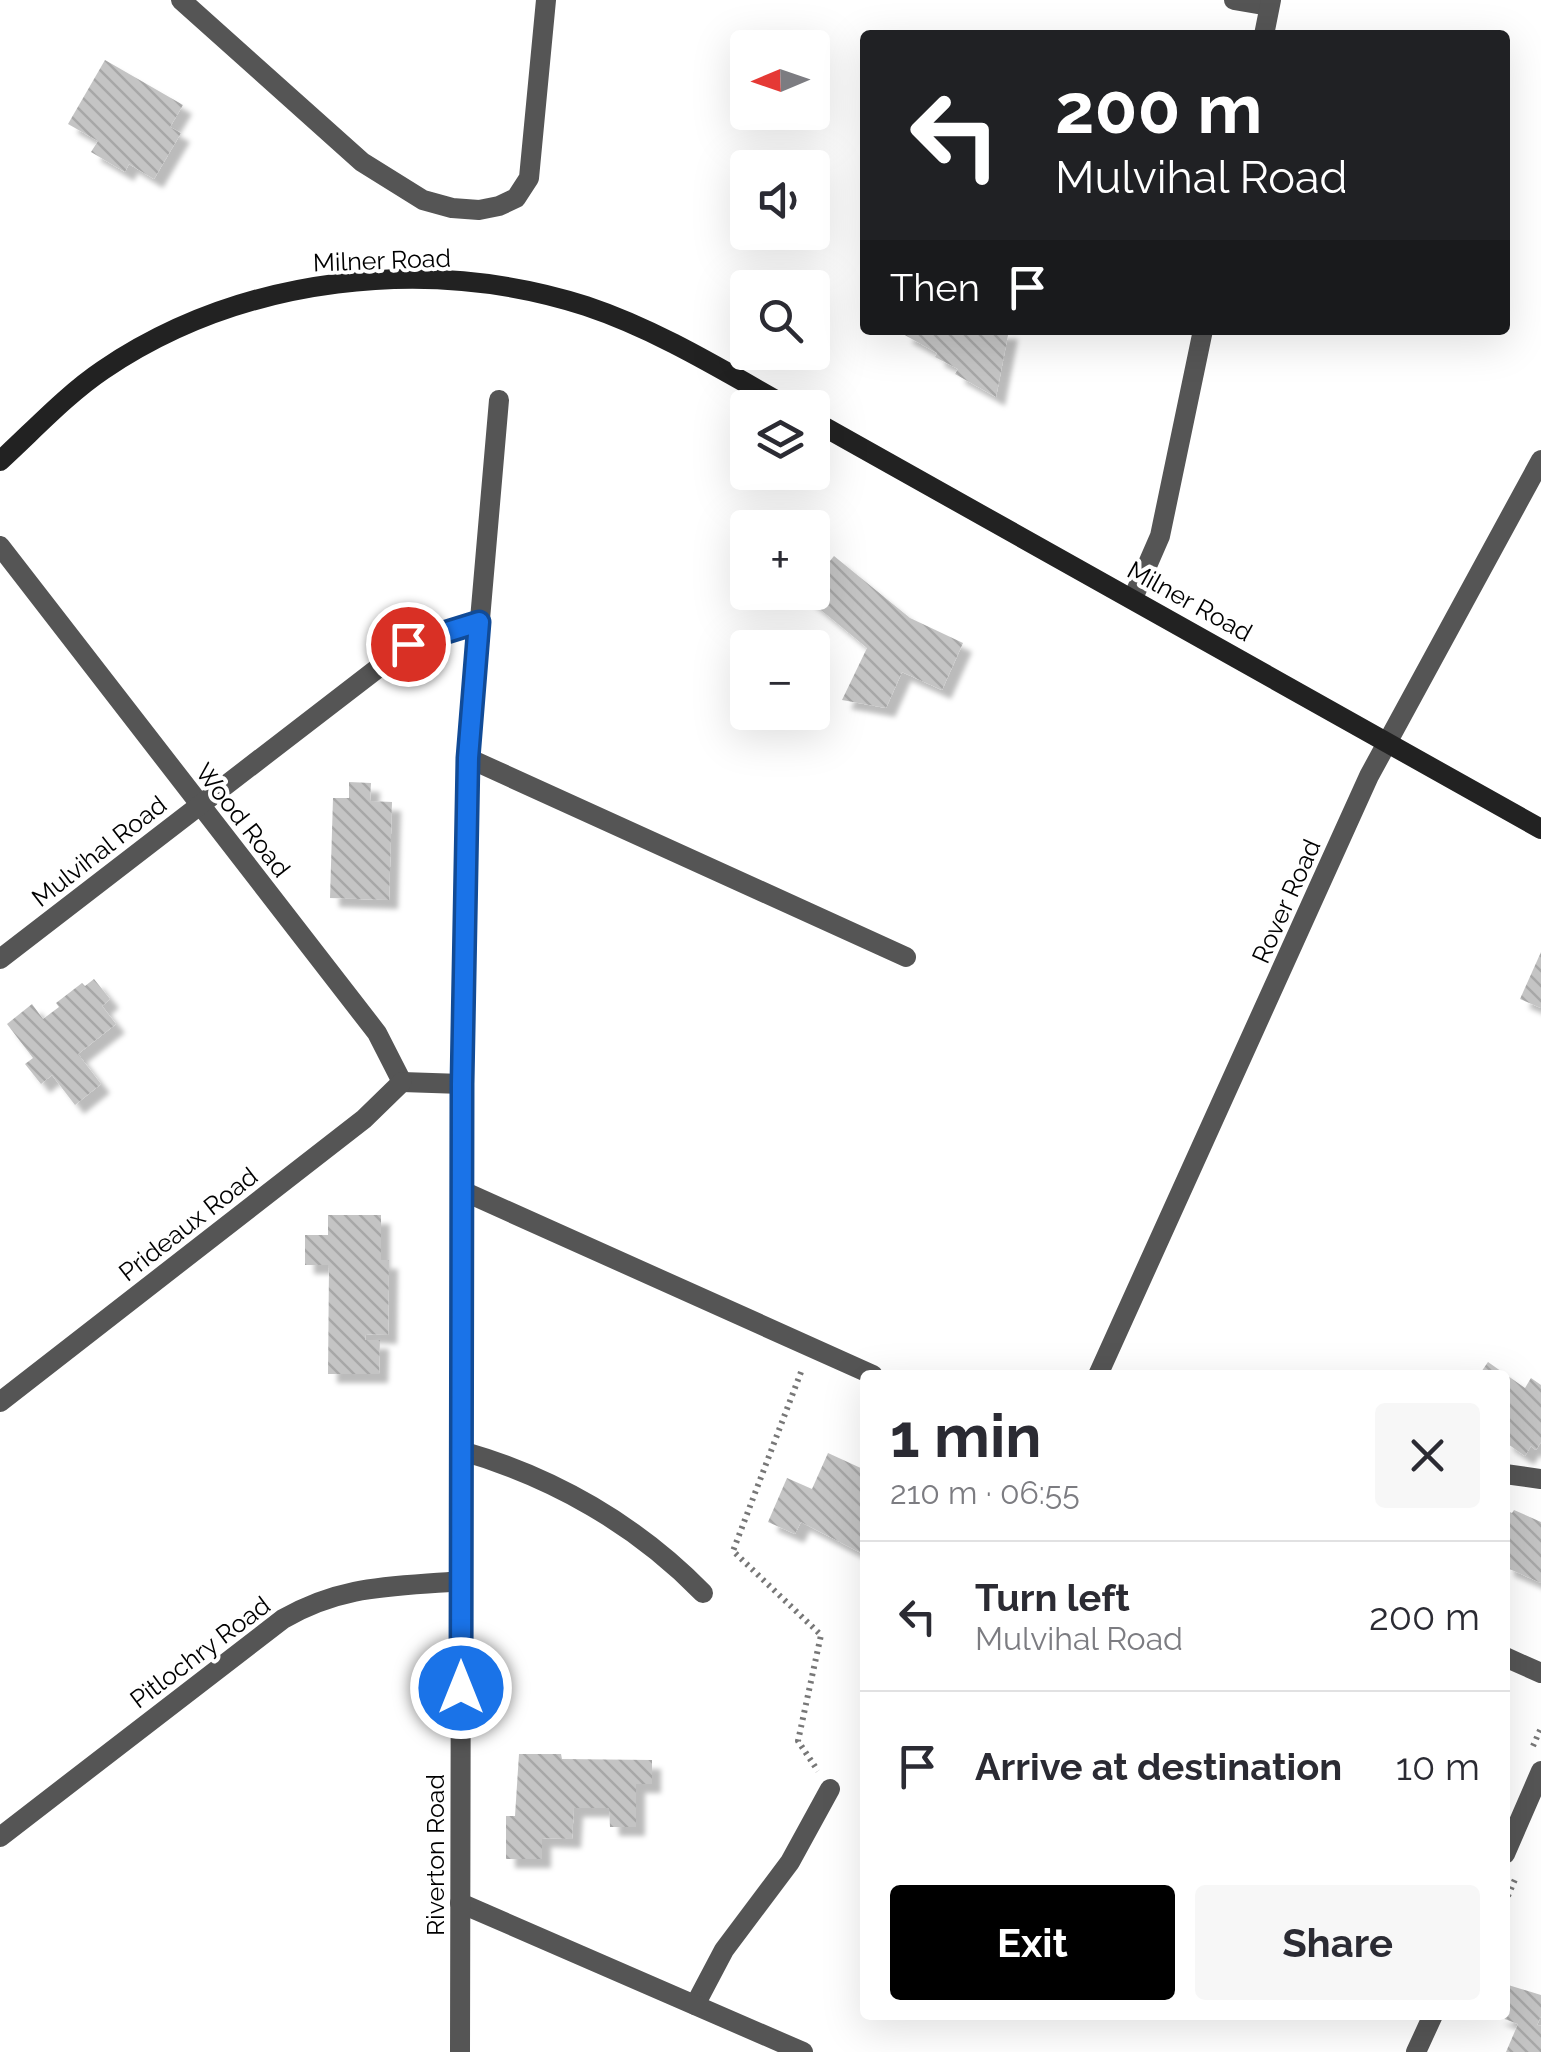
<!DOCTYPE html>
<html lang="en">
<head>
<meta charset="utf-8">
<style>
	:root { --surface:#fff; --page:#f7f7f7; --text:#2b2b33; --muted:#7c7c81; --line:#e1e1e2; --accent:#000 }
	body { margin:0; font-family:Raleway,sans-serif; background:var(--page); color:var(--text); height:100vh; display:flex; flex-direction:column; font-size:38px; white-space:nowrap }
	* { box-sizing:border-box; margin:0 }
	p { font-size:32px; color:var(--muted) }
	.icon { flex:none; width:55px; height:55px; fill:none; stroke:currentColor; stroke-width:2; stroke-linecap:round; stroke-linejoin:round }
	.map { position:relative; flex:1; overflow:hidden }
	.sheet { position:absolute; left:860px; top:1370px; width:650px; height:650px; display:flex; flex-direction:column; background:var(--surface); border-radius:10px; box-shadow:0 10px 40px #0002 }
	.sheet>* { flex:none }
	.top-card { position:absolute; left:860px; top:30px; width:650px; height:305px; border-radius:10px; box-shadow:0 10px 40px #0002; background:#202124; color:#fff; overflow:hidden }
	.needle { width:65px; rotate:268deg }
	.buttons { position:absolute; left:730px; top:30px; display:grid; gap:20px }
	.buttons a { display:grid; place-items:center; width:100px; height:100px; border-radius:10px; background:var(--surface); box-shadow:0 10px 40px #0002; font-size:50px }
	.pin { position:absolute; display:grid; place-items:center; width:85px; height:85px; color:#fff; margin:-42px; border:5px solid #fff; border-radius:50%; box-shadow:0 2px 10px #0007 }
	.me { position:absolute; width:110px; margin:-55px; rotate:0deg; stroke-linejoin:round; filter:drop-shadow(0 0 8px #0008) }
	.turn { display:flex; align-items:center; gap:35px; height:210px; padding:0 30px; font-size:45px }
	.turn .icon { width:130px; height:130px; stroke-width:2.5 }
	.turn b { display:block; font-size:70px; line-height:85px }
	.then { display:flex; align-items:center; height:95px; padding:0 30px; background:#0003; gap:20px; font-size:38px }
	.round { display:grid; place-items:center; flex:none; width:105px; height:105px; border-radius:10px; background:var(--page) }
	.summary { display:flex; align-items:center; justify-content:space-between; height:170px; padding:0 30px }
	h1 { font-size:60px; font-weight:700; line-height:75px }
	.primary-button { display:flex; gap:20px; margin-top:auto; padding:20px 30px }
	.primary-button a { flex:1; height:115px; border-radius:10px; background:var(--accent); color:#fff; font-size:40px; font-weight:700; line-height:115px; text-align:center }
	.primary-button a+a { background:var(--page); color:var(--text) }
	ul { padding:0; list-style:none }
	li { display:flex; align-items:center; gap:30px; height:150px; padding:0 30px; border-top:2px solid var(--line) }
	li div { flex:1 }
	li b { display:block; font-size:38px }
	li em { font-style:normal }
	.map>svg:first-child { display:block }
	.building { fill:url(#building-back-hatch); filter:url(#shadow) }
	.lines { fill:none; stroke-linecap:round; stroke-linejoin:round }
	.path { stroke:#777; stroke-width:6; stroke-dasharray:2.5 5; stroke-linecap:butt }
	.service { stroke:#555; stroke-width:20 }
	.minor { stroke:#555; stroke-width:20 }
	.tertiary { stroke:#555; stroke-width:20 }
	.secondary { stroke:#222; stroke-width:20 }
	.route-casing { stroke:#114b97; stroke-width:25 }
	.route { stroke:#1a73e8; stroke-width:18 }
	.labels { text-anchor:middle; stroke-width:8; stroke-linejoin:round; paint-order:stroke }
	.street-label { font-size:25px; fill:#000; stroke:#fff }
</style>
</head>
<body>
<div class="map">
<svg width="1541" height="2052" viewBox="0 0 1541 2052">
	<defs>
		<pattern id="building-back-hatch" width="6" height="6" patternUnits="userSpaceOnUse" patternTransform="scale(2.5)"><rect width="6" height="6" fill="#c4c4c4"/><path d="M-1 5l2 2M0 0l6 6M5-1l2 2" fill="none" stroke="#a7a7a7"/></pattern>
		<filter id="shadow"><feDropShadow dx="9" dy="9" stdDeviation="2.5" flood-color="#0004"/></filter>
	</defs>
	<rect width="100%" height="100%" fill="#fff"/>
	<g class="building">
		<polygon points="105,60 183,105 170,127 181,133 154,179 129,164 125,172 91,152 98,141 68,124"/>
		<polygon points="905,330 1009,330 996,397 955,374 958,369 935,357 937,353 903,334"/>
		<polygon points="834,556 910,618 963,643 942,690 902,672 886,708 842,700 867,648 803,595 812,592 812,583"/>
		<polygon points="349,782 371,783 370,801 392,802 389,900 330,898 333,798 349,798"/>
		<polygon points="1541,952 1541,1008 1520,999"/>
		<polygon points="94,979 110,999 102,1006 116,1024 78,1054 101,1084 75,1105 52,1075 41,1084 25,1064 33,1058 7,1024 32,1004 43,1019 59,1007 56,1003 82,983 85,986"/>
		<polygon points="328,1215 381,1215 381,1260 389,1260 388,1335 366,1334 365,1340 380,1340 379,1374 328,1374 329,1265 305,1265 305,1235 328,1235"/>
		<polygon points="1488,1362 1525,1388 1531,1378 1541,1385 1541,1442 1536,1450 1531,1446 1525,1456 1505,1442 1505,1375 1479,1375"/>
		<polygon points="828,1453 865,1470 865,1509 860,1513 865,1515 865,1555 801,1522 795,1534 768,1522 787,1478 812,1489"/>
		<polygon points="1505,1510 1512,1513 1514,1510 1541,1522 1541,1583 1505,1567"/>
		<polygon points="519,1754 561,1754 562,1759 652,1760 652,1784 636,1784 636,1827 610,1827 609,1808 574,1808 572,1839 542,1838 542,1859 506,1859 506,1816 515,1816"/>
		<polygon points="1505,1984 1541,1995 1541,2016 1537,2025 1541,2026 1541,2052 1506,2052 1518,2024 1494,2015 1505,2015"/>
	</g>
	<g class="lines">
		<g class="path">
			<polyline points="801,1372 733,1551 821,1635 798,1741 818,1771"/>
			<polyline points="1533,1746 1541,1728"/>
			<polyline points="1505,1903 1516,1877"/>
		</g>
		<g class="service">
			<path d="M462,1451C553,1477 637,1525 703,1593"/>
			<polyline points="1505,1474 1541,1479"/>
			<polyline points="695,2005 724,1950 790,1862 830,1789"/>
		</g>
		<g class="minor">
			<polyline points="181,0 362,162 423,200 452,208 479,210 499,206 516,198 529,178 546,0"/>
			<polyline points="1234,0 1269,6"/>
			<polyline points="1264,35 1271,0"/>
			<polyline points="0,546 377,1033 402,1082"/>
			<polyline points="1133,598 1160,536 1203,330"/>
			<polyline points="468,758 906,957"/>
			<polyline points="0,959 408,645 479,622"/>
			<polyline points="402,1082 462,1084"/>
			<polyline points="463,1191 873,1375"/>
			<polyline points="1098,1375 1369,776 1541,460"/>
			<polyline points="0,1402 364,1119 402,1082"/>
			<polyline points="1505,1657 1541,1673"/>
			<path d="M0,1837L283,1619C344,1584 393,1587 461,1581"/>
			<polyline points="460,1903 803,2052"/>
			<polyline points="460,2052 462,1084 468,758 499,400"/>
		</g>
		<g class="tertiary">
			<polyline points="1505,1854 1541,1771"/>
			<polyline points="1416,2052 1433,2015"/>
		</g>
		<g class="secondary">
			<polyline points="812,420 1541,829"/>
			<path d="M0,461C33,431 66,395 103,370C242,276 427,255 586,306C658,330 724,371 790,408"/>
		</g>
	</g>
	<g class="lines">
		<defs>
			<polyline id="route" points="408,644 479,622 468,758 462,1084 461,1688"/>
		</defs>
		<use href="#route" class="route-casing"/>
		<use href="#route" class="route"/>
	</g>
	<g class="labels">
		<g class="street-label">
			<text transform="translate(382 260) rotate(-2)" y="9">Milner Road</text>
			<text transform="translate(1190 601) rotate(29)" y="9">Milner Road</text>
			<text transform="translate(243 820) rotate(52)" y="9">Wood Road</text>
			<text transform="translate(99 851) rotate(-38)" y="9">Mulvihal Road</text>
			<text transform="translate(1286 901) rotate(-66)" y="9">Rover Road</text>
			<text transform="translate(188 1224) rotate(-38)" y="9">Prideaux Road</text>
			<text transform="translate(200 1652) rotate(-37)" y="9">Pitlochry Road</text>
			<text transform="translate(435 1855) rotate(-90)" y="9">Riverton Road</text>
		</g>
	</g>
</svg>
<div class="buttons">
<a><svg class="needle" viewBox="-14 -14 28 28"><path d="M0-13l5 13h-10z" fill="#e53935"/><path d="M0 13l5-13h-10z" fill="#7c7c81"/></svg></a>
<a><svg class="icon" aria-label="sound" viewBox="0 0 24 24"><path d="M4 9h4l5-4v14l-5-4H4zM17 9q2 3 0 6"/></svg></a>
<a><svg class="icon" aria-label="search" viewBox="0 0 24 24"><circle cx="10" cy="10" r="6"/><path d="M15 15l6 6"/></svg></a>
<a><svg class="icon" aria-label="layers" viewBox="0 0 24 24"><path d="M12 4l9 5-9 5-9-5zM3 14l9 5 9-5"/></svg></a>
<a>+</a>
<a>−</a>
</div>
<div class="pin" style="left:408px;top:644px;background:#d93025"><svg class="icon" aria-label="arrive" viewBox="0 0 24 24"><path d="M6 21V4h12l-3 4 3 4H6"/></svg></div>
<svg class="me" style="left:461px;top:1688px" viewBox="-20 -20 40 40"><circle r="17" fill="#1a73e8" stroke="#fff" stroke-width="3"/><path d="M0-11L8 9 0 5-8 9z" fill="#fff"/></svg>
<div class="top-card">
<div class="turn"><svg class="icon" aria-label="left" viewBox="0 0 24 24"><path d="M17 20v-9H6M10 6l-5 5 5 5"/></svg><div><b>200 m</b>Mulvihal Road</div></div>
<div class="then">Then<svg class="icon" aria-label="arrive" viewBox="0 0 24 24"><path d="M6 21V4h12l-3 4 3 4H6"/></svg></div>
</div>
<section class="sheet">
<div class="summary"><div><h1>1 min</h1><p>210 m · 06:55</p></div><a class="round"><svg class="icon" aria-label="close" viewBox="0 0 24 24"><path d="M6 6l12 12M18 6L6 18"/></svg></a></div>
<ul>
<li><svg class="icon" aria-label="left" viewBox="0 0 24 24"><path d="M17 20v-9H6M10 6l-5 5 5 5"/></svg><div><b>Turn left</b><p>Mulvihal Road</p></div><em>200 m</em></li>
<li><svg class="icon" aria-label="arrive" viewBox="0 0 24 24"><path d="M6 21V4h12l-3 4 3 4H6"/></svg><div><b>Arrive at destination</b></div><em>10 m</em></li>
</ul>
<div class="primary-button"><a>Exit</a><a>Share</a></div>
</section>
</div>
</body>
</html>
